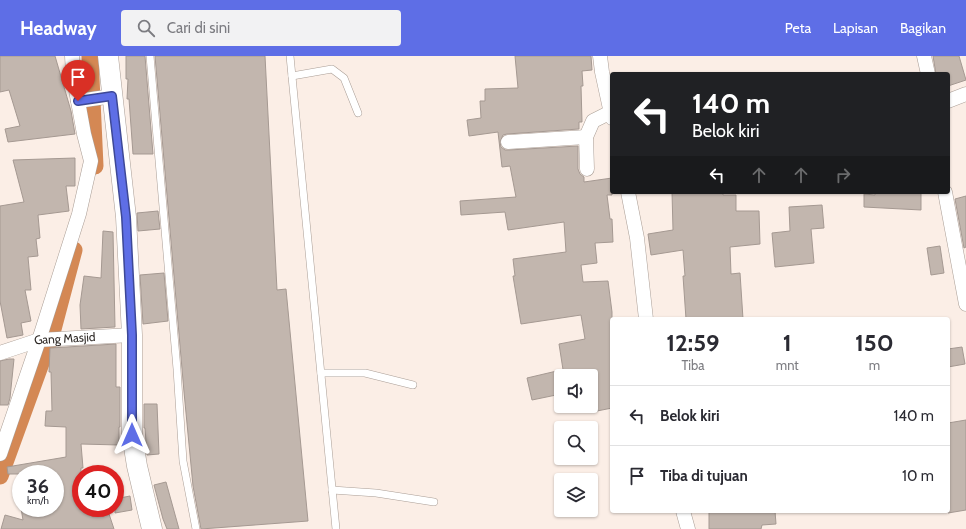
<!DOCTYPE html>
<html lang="id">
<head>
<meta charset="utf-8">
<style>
	:root { --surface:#fff; --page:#f2f2f3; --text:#2b2b33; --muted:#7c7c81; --line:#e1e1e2; --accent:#5e6ee6 }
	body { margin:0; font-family:Cabin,sans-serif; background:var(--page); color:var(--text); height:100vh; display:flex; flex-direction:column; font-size:15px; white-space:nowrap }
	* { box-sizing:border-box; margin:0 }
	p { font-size:13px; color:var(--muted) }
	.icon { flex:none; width:22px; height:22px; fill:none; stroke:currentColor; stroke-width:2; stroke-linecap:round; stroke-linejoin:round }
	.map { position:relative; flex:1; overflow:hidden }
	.panel { position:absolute; left:610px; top:261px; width:340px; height:196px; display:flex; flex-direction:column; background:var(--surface); border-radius:4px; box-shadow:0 1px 3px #0004 }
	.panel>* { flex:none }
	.hud { position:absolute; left:610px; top:16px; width:340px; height:122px; border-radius:4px; box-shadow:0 1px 3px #0004; background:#202124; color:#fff; overflow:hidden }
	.buttons { position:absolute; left:554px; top:313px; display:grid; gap:8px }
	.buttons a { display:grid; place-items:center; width:44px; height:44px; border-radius:4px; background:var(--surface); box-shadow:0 1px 3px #0004; font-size:20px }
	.speed { position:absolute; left:12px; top:409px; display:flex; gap:8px; font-size:20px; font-weight:700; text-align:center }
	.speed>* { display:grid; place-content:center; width:52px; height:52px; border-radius:50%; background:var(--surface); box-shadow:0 1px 3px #0004; line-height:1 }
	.speed small { font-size:10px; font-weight:400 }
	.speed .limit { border:6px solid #d22; background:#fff; color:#111 }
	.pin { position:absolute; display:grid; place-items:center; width:34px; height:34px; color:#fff; margin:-41px -17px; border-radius:50% 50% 50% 0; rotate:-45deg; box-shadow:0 0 4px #0007 }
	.pin .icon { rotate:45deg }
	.me { position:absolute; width:44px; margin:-22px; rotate:0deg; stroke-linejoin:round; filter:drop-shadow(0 0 3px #0008) }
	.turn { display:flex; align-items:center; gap:14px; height:84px; padding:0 16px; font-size:18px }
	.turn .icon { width:52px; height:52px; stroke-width:2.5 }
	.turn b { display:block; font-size:28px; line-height:34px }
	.lanes { display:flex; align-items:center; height:38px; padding:0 16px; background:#0003; justify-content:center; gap:20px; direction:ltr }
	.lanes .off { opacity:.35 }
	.eta { display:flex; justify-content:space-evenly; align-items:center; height:68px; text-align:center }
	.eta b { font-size:24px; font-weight:800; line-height:28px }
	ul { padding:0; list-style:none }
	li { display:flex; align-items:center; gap:12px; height:60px; padding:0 16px; border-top:1px solid var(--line) }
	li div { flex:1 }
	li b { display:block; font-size:15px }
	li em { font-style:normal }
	header { display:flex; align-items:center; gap:24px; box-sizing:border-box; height:56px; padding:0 20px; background:var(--accent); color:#fff }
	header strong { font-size:19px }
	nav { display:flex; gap:22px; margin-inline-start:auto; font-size:14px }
	.search { width:280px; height:36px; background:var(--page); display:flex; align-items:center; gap:10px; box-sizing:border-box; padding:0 14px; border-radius:4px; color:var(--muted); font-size:15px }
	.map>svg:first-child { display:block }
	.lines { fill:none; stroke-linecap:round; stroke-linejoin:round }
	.canal { stroke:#d48854; stroke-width:17 }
	.building { fill:#c2b6ae; stroke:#a59992 }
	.lane-casing { stroke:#aa9e96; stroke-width:8 }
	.street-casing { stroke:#aa9e96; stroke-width:15 }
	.secondary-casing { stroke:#aa9e96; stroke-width:21 }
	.lane { stroke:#fff; stroke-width:7 }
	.street { stroke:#fff; stroke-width:14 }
	.secondary { stroke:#fff; stroke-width:20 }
	.route-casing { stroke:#3d4896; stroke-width:10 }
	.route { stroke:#5e6ee6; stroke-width:7 }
	.labels { text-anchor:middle; stroke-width:4; stroke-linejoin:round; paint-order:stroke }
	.street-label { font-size:12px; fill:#2d2825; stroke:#fefefe }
</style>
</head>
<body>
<header>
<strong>Headway</strong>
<div class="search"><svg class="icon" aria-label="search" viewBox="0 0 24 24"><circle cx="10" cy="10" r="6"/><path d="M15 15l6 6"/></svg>Cari di sini</div>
<nav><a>Peta</a><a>Lapisan</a><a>Bagikan</a></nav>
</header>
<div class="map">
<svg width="966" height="473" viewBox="0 0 966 473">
	<rect width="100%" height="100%" fill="#fbeee6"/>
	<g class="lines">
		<g class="canal">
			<polyline points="90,0 95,110"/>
			<polyline points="0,420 52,277 74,194"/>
		</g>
	</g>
	<g class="building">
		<polygon points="0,0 55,0 71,55 75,78 8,86 5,73 20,70 9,34 0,36"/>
		<polygon points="126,0 145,0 153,98 133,98 129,43 127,43 128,23 126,23"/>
		<polygon points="155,0 265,0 277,234 286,233 308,465 201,473 193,430 184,336"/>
		<polygon points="515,0 591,0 592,14 582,15 583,30 581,30 582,66 579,66 579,73 507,78 503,79 500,86 501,91 505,94 509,94 578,90 578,113 580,118 584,121 584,126 612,122 612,139 607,139 610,163 612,163 613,186 595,187 597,207 581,209 583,226 608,225 612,256 612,352 597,355 593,333 591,333 591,320 564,320 559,288 585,283 581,259 521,268 513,220 515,220 513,203 566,196 564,166 508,174 505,156 461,159 460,145 516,141 510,110 502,111 498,76 469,80 467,64 481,62 480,45 485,45 485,33 518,32"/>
		<polygon points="933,0 959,0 966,24 948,30 948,18 936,18"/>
		<polygon points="75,102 75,130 66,130 69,155 38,159 40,182 36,183 38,200 28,201 31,234 25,234 31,265 21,267 23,279 7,282 0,245 0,150 24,146 13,104"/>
		<polygon points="672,136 723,136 723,139 736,139 736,155 759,155 760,188 730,191 731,218 740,217 743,263 686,263 683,220 685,220 683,194 651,199 648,178 673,174"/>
		<polygon points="875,136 921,136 921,154 864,151 864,138 875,139"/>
		<polygon points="966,140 966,191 964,192 955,143"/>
		<polygon points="822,149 824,172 811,173 814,207 775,211 772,177 790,175 789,151"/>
		<polygon points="158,155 160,173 138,175 137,157"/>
		<polygon points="103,175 113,176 115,271 81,273 80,249 84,220 101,222"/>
		<polygon points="940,190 944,217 931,219 927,192"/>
		<polygon points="164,217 168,265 143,268 140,219"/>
		<polygon points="116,288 116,331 120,331 120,371 119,371 119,389 81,388 83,412 81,412 81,452 107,452 114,473 1,473 5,459 23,464 21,452 55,452 55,418 8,418 7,411 66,401 66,371 45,370 46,355 52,355 51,316 49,316 50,292"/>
		<polygon points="962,291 965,308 948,311 948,293"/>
		<polygon points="9,303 14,303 10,342 8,349 0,349 0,305"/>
		<polygon points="561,314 561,338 532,344 527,322"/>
		<polygon points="144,348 157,348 159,398 147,399 145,372 144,372"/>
		<polygon points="966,364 966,454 948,457 948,367"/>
		<polygon points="166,426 179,473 167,473 163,463 154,429"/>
		<polygon points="130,440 132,454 115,457 115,443"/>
		<polygon points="709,455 775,455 776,468 762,469 761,473 709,473"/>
	</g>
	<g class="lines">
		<defs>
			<g id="lane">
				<polyline points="150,0 177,313 183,405 196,473"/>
				<polyline points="290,0 336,473"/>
				<polyline points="292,20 332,13 344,22 358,57"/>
				<polyline points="321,317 365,317 413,329"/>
				<polyline points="332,434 376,437 434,446"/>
			</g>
			<g id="street">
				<polyline points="600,0 602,16 612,62"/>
				<polyline points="924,0 928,18"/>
				<polyline points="78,45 113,40"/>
				<polyline points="948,45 966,38"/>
				<polyline points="508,86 586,81"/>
				<polyline points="587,113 586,81 593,65 611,56"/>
				<polyline points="628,136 637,182 646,263"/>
				<polyline points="945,136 966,248"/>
				<path id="s1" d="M0,297L39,284L132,279"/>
				<polyline points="0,398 39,284 79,158 91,105 84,78 73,18 72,0"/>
				<polyline points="683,455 688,473"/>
			</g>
			<polyline id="secondary" points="108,0 126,161 132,279 132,379 137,410 152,473"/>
		</defs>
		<use href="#lane" class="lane-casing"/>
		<use href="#street" class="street-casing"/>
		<use href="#secondary" class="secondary-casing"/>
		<use href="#lane" class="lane"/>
		<use href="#street" class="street"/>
		<use href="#secondary" class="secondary"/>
	</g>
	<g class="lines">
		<defs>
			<polyline id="route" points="78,45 112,40 126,161 132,279 132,379"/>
		</defs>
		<use href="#route" class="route-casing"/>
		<use href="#route" class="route"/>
	</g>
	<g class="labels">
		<g class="street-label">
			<text dy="4" stroke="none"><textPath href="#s1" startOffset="67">Gang Masjid</textPath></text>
		</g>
	</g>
</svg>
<div class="buttons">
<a><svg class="icon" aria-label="sound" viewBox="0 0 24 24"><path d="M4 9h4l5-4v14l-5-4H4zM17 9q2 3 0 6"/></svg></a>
<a><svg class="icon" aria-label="search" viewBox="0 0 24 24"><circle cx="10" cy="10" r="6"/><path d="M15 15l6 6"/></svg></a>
<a><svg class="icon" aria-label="layers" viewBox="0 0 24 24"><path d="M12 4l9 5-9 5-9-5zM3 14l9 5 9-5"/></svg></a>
</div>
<div class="speed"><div>36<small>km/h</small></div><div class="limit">40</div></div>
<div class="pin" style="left:78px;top:45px;background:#d93025"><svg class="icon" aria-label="arrive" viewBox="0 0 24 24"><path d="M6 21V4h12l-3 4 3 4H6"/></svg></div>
<svg class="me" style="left:132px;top:379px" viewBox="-20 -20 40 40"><path d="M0-17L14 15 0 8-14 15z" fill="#5e6ee6" stroke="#fff" stroke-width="4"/></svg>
<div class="hud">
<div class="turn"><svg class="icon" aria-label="left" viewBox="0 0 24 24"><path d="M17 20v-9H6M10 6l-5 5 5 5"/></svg><div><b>140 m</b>Belok kiri</div></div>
<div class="lanes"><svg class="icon" aria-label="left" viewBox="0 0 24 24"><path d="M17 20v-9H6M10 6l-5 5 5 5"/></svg><svg class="icon off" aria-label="ahead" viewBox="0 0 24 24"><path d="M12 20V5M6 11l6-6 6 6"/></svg><svg class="icon off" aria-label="ahead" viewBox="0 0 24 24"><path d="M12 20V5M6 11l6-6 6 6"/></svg><svg class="icon off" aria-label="right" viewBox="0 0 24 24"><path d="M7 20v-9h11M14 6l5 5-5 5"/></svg></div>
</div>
<section class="panel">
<div class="eta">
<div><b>12:59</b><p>Tiba</p></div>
<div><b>1</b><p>mnt</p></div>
<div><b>150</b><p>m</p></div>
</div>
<ul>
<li><svg class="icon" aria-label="left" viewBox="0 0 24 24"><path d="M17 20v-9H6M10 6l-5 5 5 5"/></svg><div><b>Belok kiri</b></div><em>140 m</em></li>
<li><svg class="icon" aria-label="arrive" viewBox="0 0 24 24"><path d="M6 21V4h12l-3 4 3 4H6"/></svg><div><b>Tiba di tujuan</b></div><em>10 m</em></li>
</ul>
</section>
</div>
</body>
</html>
